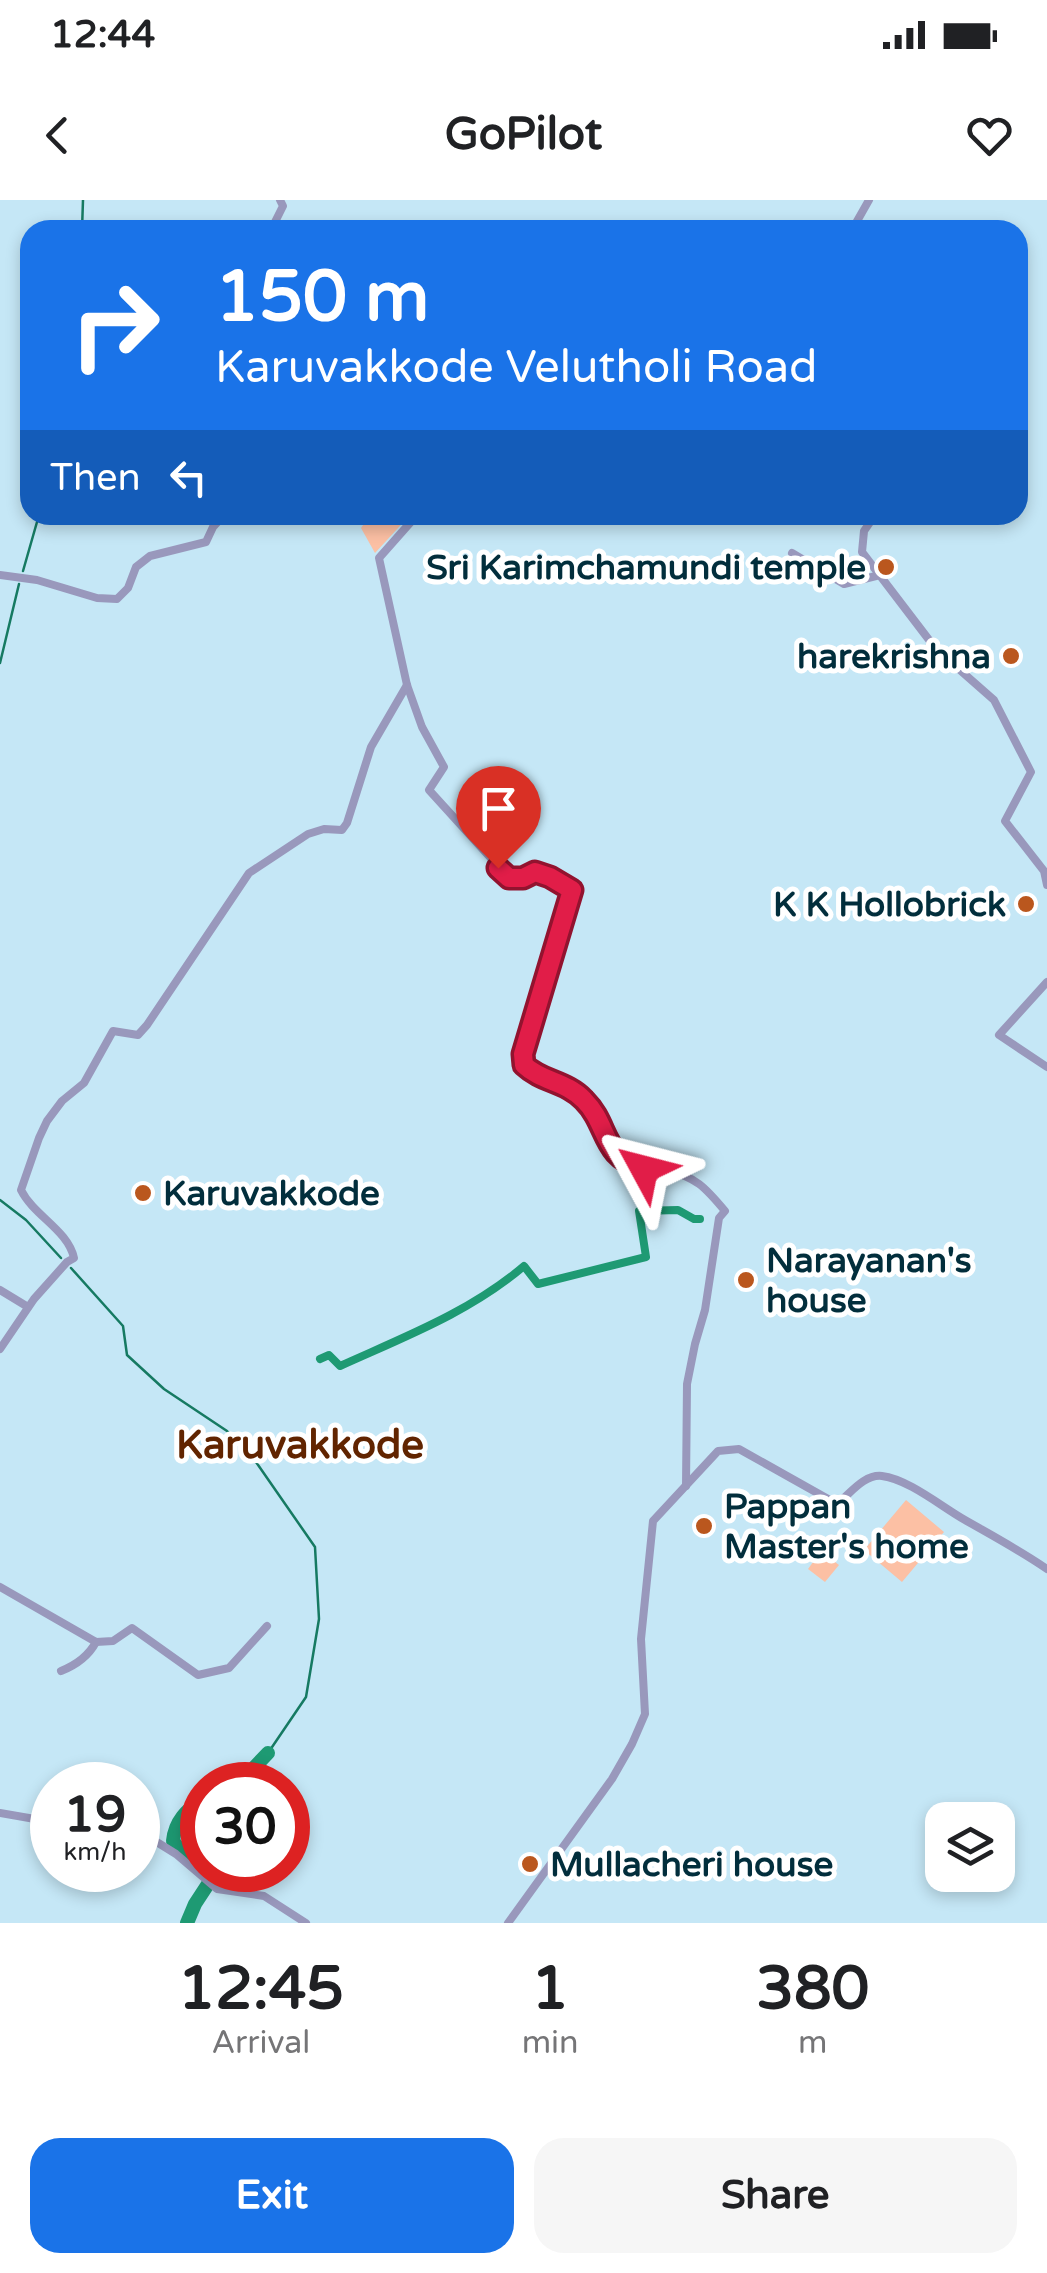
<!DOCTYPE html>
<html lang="en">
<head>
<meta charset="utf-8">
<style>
	:root { --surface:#fff; --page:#f6f6f6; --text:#202124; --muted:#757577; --accent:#1a73e8 }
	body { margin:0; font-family:"Varela Round",sans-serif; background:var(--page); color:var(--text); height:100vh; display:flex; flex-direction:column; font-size:38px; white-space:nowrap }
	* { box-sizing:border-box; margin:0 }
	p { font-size:32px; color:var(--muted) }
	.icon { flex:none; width:55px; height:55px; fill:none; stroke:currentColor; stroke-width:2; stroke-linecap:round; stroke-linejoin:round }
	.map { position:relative; height:1723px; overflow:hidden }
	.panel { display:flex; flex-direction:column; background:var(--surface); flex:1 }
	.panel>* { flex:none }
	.top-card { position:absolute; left:20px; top:20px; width:1008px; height:305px; border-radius:30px; box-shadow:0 5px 15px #0003; background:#1a73e8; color:#fff; overflow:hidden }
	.controls { position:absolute; left:925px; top:1602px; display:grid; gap:20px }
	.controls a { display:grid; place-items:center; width:90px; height:90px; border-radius:20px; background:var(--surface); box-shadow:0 5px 15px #0003; font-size:50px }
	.speed { position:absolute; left:30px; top:1562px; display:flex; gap:20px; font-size:50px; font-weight:700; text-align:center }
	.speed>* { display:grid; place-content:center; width:130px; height:130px; border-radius:50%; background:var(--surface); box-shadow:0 5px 15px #0003; line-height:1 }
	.speed small { font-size:25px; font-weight:400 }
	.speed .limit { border:15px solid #d22; background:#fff; color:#111 }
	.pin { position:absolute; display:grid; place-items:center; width:85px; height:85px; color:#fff; margin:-102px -42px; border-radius:50% 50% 50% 0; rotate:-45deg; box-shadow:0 0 10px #0007 }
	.pin .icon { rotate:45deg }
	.me { position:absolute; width:110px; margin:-55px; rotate:308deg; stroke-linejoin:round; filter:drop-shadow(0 0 8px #0008) }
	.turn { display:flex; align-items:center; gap:35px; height:210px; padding:0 30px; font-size:45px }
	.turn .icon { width:130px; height:130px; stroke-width:2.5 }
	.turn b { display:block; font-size:70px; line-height:85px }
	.then { display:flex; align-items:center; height:95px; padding:0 30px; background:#0003; gap:20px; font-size:38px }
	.eta { display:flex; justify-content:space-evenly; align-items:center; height:170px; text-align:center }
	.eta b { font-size:60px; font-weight:800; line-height:70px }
	.action { display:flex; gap:20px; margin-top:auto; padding:20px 30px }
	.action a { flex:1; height:115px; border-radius:30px; background:var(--accent); color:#fff; font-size:40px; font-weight:800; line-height:115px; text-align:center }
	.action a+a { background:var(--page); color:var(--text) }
	.status { display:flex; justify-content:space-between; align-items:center; height:70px; padding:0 50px; background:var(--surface); direction:ltr }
	.status svg { height:28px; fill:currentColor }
	header { display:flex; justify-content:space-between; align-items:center; height:130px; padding:0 30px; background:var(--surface); font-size:45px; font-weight:800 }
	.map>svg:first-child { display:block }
	.green { fill:#fcc0a4 }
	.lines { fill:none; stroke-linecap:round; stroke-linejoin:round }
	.stream { stroke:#167a62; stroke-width:2.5 }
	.canal { stroke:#1e9a73; stroke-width:8 }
	.river { stroke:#1e9a73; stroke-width:14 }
	.minor { stroke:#9998bc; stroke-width:8 }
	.route-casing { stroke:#92132f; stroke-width:25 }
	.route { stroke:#e11d48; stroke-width:18 }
	.poi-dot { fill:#ba571e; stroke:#fff; stroke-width:4 }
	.labels { text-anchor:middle; stroke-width:10; stroke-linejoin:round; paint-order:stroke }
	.poi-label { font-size:35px; font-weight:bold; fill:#022e3c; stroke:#fff; text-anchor:start }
	.quarter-label { font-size:40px; font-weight:bold; fill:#612400; stroke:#fff }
</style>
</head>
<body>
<div class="status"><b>12:44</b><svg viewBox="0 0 49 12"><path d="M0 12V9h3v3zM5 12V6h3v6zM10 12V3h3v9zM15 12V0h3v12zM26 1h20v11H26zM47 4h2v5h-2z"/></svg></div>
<header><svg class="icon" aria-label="back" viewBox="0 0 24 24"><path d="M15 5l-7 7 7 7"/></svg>GoPilot<svg class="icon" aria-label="heart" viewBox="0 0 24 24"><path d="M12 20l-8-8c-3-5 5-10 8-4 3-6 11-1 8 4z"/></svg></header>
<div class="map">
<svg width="1047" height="1723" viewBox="0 0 1047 1723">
	<rect width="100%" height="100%" fill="#c5e7f6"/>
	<g class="green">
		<polygon points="384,315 410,315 375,353 361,328 368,318 374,321"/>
		<polygon points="906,1300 944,1332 902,1382 864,1350"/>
		<polygon points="821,1351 839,1365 825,1382 808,1369"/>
	</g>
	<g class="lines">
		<g class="stream">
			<polyline points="82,30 83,0"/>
			<polyline points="23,371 39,315"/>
			<polyline points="0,463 19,384"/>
			<polyline points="0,1000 26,1020 61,1058"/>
			<polyline points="71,1068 123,1126 127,1155 164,1189 227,1231 256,1262 315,1347 319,1419 306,1497 268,1553"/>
		</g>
		<path class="canal" d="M320,1159L329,1155L340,1166C404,1137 470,1112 524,1066L538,1084L646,1057L639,1011L678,1010L694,1019H700"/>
		<g class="river">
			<polyline points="232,1585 249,1573 268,1553"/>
			<path d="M202,1599C187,1610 175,1621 173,1641L179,1649L202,1668"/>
			<polyline points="187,1723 195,1704 212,1678 205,1670"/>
		</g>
		<g class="minor">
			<polyline points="271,30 283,6 280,0"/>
			<polyline points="852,30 869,0"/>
			<path d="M417,315L379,358L407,485L422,527L444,567L429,590L509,678L523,677L535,672L551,677L571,690L523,854V865C541,882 568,882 585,901C611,929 603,969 655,970"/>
			<polyline points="875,315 864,331 862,352 936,449 994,500 1031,572 1005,621 1044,671 1047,685"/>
			<polyline points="792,353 844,384 880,375"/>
			<polyline points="0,375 37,380 97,398 117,399 128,388 136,367 150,356 206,342 213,327 224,315"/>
			<polyline points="1047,782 999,835 1047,867"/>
			<path d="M666,970C696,977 705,987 725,1011L719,1018L705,1110L695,1144L687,1184L686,1286"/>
			<polyline points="0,1090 28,1107"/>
			<path d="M0,1149L34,1099L67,1062L74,1058C68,1030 34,1016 21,990L39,938L47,921L62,901L84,883L113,831L138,835L147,825L249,673L308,634L324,629L342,630L347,623L371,547L407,485"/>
			<polyline points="0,1387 96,1442 113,1441 132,1428 198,1475 229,1468 267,1426"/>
			<path d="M61,1471C76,1465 88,1457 96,1442"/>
			<polyline points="0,1613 52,1622"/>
			<polyline points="138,1633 147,1636 176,1654 217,1689 264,1696 306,1723"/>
			<path d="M508,1723L612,1579L632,1544L645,1514L641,1439L653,1321L718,1251L739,1249L837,1304C850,1294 864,1274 882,1276C908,1279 942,1307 965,1320C993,1336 1021,1351 1047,1369"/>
		</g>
	</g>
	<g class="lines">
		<defs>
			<path id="route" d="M498,668L509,678H523L535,672L550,677L572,690L523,854L524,865C542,882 566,881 584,900C610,926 600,956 644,969"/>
		</defs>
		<use href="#route" class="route-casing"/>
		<use href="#route" class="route"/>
	</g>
	<g class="poi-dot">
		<circle cx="886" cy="367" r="10"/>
		<circle cx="1011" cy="456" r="10"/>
		<circle cx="1026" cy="704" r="10"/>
		<circle cx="143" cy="993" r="10"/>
		<circle cx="746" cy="1080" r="10"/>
		<circle cx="704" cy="1326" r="10"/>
		<circle cx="530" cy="1664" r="10"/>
	</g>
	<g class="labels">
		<g class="poi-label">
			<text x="866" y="379" text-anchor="end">Sri Karimchamundi temple</text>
			<text x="991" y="468" text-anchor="end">harekrishna</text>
			<text x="1006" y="716" text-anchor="end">K K Hollobrick</text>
			<text x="163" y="1005">Karuvakkode</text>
			<text x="766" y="1072">Narayanan's<tspan x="766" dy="40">house</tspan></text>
			<text x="724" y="1318">Pappan<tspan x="724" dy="40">Master's home</tspan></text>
			<text x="550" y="1676">Mullacheri house</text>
		</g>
		<g class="quarter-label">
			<text x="300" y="1258">Karuvakkode</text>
		</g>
	</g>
</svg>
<div class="controls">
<a><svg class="icon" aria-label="layers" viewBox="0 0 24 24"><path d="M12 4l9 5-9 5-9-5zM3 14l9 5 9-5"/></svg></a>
</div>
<div class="speed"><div>19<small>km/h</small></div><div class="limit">30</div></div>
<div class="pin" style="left:498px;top:668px;background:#d93025"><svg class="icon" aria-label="arrive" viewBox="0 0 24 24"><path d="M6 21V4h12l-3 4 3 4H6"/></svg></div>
<svg class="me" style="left:644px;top:969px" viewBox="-20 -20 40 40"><path d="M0-17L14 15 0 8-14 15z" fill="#e11d48" stroke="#fff" stroke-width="4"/></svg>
<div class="top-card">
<div class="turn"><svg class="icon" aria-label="right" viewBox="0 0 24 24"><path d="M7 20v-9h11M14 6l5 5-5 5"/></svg><div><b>150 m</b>Karuvakkode Velutholi Road</div></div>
<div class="then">Then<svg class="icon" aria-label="left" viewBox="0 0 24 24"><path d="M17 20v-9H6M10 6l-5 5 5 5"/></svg></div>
</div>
</div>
<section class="panel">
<div class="eta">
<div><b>12:45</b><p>Arrival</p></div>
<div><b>1</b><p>min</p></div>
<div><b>380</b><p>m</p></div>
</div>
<div class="action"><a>Exit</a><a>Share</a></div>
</section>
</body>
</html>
